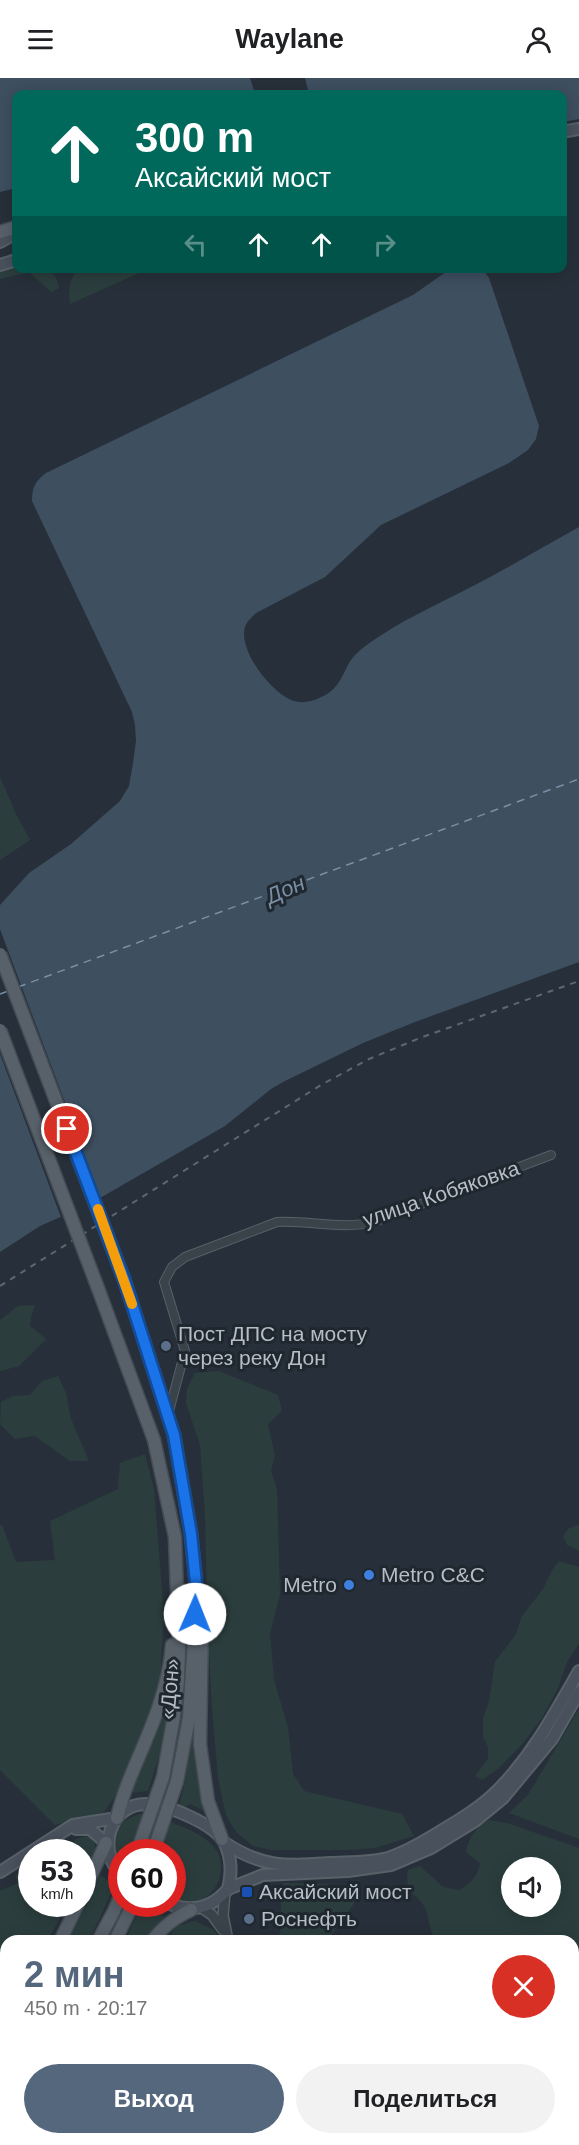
<!DOCTYPE html>
<html lang="ru">
<head>
<meta charset="utf-8">
<style>
	:root { --surface:#fff; --page:#f2f2f2; --text:#202124; --muted:#757577; --accent:#55677d }
	body { margin:0; font-family:Arial,sans-serif; background:var(--page); color:var(--text); height:100vh; display:flex; flex-direction:column; font-size:22px; white-space:nowrap }
	* { box-sizing:border-box; margin:0 }
	p { font-size:20px; color:var(--muted) }
	.icon { flex:none; width:33px; height:33px; fill:none; stroke:currentColor; stroke-width:2; stroke-linecap:round; stroke-linejoin:round }
	.map { position:relative; flex:1; overflow:hidden }
	.sheet { position:absolute; left:0px; top:1857px; width:579px; height:210px; display:flex; flex-direction:column; background:var(--surface); border-radius:18px 18px 0 0; box-shadow:0 3px 15px #0003 }
	.sheet>* { flex:none }
	.top-card { position:absolute; left:12px; top:12px; width:555px; height:183px; border-radius:12px; box-shadow:0 3px 15px #0003; background:#00695c; color:#fff; overflow:hidden }
	.fabs { position:absolute; left:501px; top:1779px; display:grid; gap:12px }
	.fabs a { display:grid; place-items:center; width:60px; height:60px; border-radius:50%; background:var(--surface); box-shadow:0 3px 15px #0003; font-size:30px }
	.speed { position:absolute; left:18px; top:1761px; display:flex; gap:12px; font-size:30px; font-weight:700; text-align:center }
	.speed>* { display:grid; place-content:center; width:78px; height:78px; border-radius:50%; background:var(--surface); box-shadow:0 3px 15px #0003; line-height:1 }
	.speed small { font-size:15px; font-weight:400 }
	.speed .limit { border:9px solid #d22; background:#fff; color:#111 }
	.pin { position:absolute; display:grid; place-items:center; width:51px; height:51px; color:#fff; margin:-26px; border:3px solid #fff; border-radius:50%; box-shadow:0 2px 6px #0007 }
	.me { position:absolute; width:66px; margin:-33px; rotate:1deg; stroke-linejoin:round; filter:drop-shadow(0 0 4px #0008) }
	.turn { display:flex; align-items:center; gap:21px; height:126px; padding:0 24px; font-size:27px }
	.turn .icon { width:78px; height:78px; stroke-width:2.5 }
	.turn b { display:block; font-size:42px; line-height:51px }
	.lanes { display:flex; align-items:center; height:57px; padding:0 24px; background:#0003; justify-content:center; gap:30px; direction:ltr }
	.lanes .off { opacity:.35 }
	.round { display:grid; place-items:center; flex:none; width:63px; height:63px; border-radius:32px; background:var(--page) }
	.head { display:flex; align-items:center; justify-content:space-between; height:102px; padding:0 24px }
	h1 { font-size:36px; font-weight:800; line-height:45px; color:var(--accent) }
	.button { display:flex; gap:12px; margin-top:auto; padding:12px 24px }
	.button a { flex:1; height:69px; border-radius:36px; background:var(--accent); color:#fff; font-size:24px; font-weight:800; line-height:69px; text-align:center }
	.button a+a { background:var(--page); color:var(--text) }
	header { display:flex; justify-content:space-between; align-items:center; height:78px; padding:0 24px; background:var(--surface); font-size:27px; font-weight:800 }
	.map>svg:first-child { display:block }
	.green { fill:#2b3e3d; fill-rule:evenodd }
	.water { fill:#3e4f60 }
	.pier { fill:#27303a }
	.lines { fill:none; stroke-linecap:round; stroke-linejoin:round }
	.ferry { stroke:#7a8fa5; stroke-width:1.5; stroke-dasharray:8 6; stroke-linecap:butt }
	.minor-casing { stroke:#586068; stroke-width:10 }
	.tertiary-casing { stroke:#586068; stroke-width:12 }
	.secondary-casing { stroke:#586068; stroke-width:14 }
	.primary-casing { stroke:#434b53; stroke-width:15 }
	.minor { stroke:#3a424a; stroke-width:8 }
	.tertiary { stroke:#3a424a; stroke-width:9 }
	.secondary { stroke:#49515d; stroke-width:10 }
	.primary { stroke:#58616a; stroke-width:12 }
	.rail { stroke:#5d6671; stroke-width:2; stroke-dasharray:6 6; stroke-linecap:butt }
	.primary-bridge-casing { stroke:#434b53; stroke-width:15; stroke-linecap:butt }
	.primary-bridge { stroke:#58616a; stroke-width:12 }
	.route-casing { stroke:#114b97; stroke-width:15 }
	.route { stroke:#1a73e8; stroke-width:10 }
	.slow { stroke:#f59e0b; stroke-width:10 }
	.service-dot { fill:#5c6f8a; stroke:#1f272f; stroke-width:2 }
	.shop-dot { fill:#3f7fe0; stroke:#1f272f; stroke-width:2 }
	.transit-dot { fill:#1a4fb4; stroke:#1f272f; stroke-width:2 }
	.labels { text-anchor:middle; stroke-width:6; stroke-linejoin:round; paint-order:stroke }
	.street-label { font-size:21px; fill:#b6bdc6; stroke:#1f272f }
	.poi-label { font-size:21px; fill:#b6bdc6; stroke:#1f272f; text-anchor:start }
	.water-label { font-size:22px; font-style:italic; fill:#7a8fa5; stroke:#1f272f }
</style>
</head>
<body>
<header><svg class="icon" aria-label="menu" viewBox="0 0 24 24"><path d="M4 6h16M4 12h16M4 18h16"/></svg>Waylane<svg class="icon" aria-label="person" viewBox="0 0 24 24"><circle cx="12" cy="8" r="4"/><path d="M4 21q1-7 8-7t8 7"/></svg></header>
<div class="map">
<svg width="579" height="2067" viewBox="0 0 579 2067">
	<rect width="100%" height="100%" fill="#27303a"/>
	<g class="green">
		<path d="M16,188V190C34,190 57,186 59,210L51,214L29,194L0,201V194Z"/>
		<path d="M80,190H148V191L70,226C68,214 69,198 80,190Z"/>
		<polygon points="0,699 16,736 30,762 0,782"/>
		<polygon points="35,1227 31,1239 30,1248 46,1261 19,1288 0,1293 0,1242 18,1228"/>
		<polygon points="219,1293 278,1317 282,1333 268,1346 275,1378 271,1392 277,1412 280,1517 270,1555 274,1602 288,1649 293,1696 304,1713 402,1736 414,1758 375,1770 346,1772 272,1772 253,1768 236,1754 226,1737 218,1700 212,1630 208,1556 205,1437 200,1367 186,1325 187,1311 195,1295"/>
		<polygon points="58,1298 66,1315 71,1341 89,1383 70,1383 35,1358 15,1361 0,1346 1,1324 13,1318 30,1317 42,1303"/>
		<polygon points="145,1376 154,1411 164,1538 160,1602 146,1652 121,1710 104,1734 55,1747 0,1692 0,1447 2,1447 16,1484 55,1482 50,1443 118,1411 120,1385"/>
		<polygon points="579,1446 579,1473 567,1467 563,1458 568,1451"/>
		<polygon points="559,1483 579,1489 579,1565 567,1584 558,1610 542,1640 523,1665 499,1690 482,1702 475,1698 488,1681 488,1669 483,1659 483,1640 489,1624 495,1584 516,1556 522,1538 543,1511 553,1491"/>
		<polygon points="194,1625 198,1676 207,1739 202,1732 191,1726 185,1729 179,1727 185,1705"/>
		<polygon points="166,1628 168,1633 160,1675 148,1713 129,1715"/>
		<polygon points="579,1631 579,1761 509,1735 528,1717"/>
		<path d="M140,1736C162,1741 198,1751 213,1768C231,1788 217,1822 191,1825C185,1826 178,1823 172,1822V1774H122L121,1794C111,1768 108,1746 140,1736Z"/>
		<path d="M489,1742L507,1745L579,1770V1900L573,1895V1863H491L484,1861L436,1863C429,1852 430,1841 425,1830C417,1813 404,1819 408,1792L420,1788L443,1809L459,1812C470,1806 478,1798 480,1785L466,1774C469,1759 476,1749 489,1742ZM512,1790H550V1828H512Z"/>
		<polygon points="87,1758 95,1765 95,1777 83,1796 82,1774 65,1774 76,1761"/>
		<polygon points="31,1789 32,1826 56,1826 60,1841 47,1863 6,1863 6,1929 0,1939 0,1813 18,1805 15,1798 24,1790"/>
		<polygon points="100,1797 115,1807 89,1863 68,1863 94,1813"/>
		<path d="M283,1805L325,1806L349,1812L355,1824L327,1863H277C286,1843 277,1826 283,1805Z"/>
		<polygon points="141,1828 165,1839 145,1863 125,1863"/>
		<polygon points="195,1843 214,1852 221,1863 166,1863 177,1848"/>
		<polygon points="15,2061 123,2061 120,2067 14,2067"/>
		<polygon points="171,2061 245,2061 243,2067 190,2067 190,2065"/>
	</g>
	<g class="water">
		<polygon points="0,0 250,0 255,16 16,16 16,110 0,114"/>
		<polygon points="305,0 579,0 579,41 563,44 562,16 309,16"/>
		<path d="M450,191H483L489,200L539,348L536,361L528,372L509,385L381,447L325,499L256,535C252,539 247,543 245,549C238,572 270,613 291,622C301,626 312,624 321,619C338,612 341,600 349,585C354,577 360,572 368,566C400,543 436,527 471,509C508,490 543,469 579,449V884L415,944L363,965L285,1003L271,1011L225,1048L107,1116L81,1130L40,1148L0,1174V827L29,795L71,766L120,723L129,708L133,685L136,663L135,647L132,634L32,423C32,410 35,403 46,395L413,217Z"/>
	</g>
	<polygon class="pier" points="0,851 102,1123 62,1142 0,976"/>
	<g class="lines">
		<g class="ferry">
			<polyline points="18,909 579,701"/>
			<polyline points="0,916 8,913"/>
		</g>
		<defs>
			<path id="minor" d="M168,1337L185,1273L164,1204L172,1189L185,1179L277,1144C310,1142 342,1152 374,1144L551,1077"/>
			<g id="tertiary">
				<polyline points="225,1814 223,1837 228,1863"/>
				<polyline points="202,1830 212,1837 223,1852"/>
				<polyline points="573,2027 579,2032"/>
			</g>
			<g id="secondary">
				<polyline points="562,54 579,51"/>
				<polyline points="0,164 16,155"/>
				<polyline points="0,187 16,182"/>
				<polyline points="76,1751 90,1751 106,1765"/>
				<path d="M225,1765C263,1790 285,1788 329,1785C349,1784 370,1785 388,1780C407,1774 425,1763 441,1753C461,1741 481,1729 497,1713C532,1678 555,1635 579,1593"/>
				<polyline points="0,1794 73,1747 117,1740"/>
				<path d="M122,1797C96,1774 109,1726 146,1726C166,1726 216,1746 225,1766C232,1781 232,1795 228,1811C212,1830 193,1835 170,1826"/>
				<polyline points="228,1811 263,1797 348,1793 391,1787 431,1770 475,1743 503,1720 552,1661 579,1614"/>
			</g>
			<g id="primary">
				<polyline points="0,154 16,149"/>
				<polyline points="125,1204 174,1357 191,1456 197,1515 189,1640 177,1703"/>
				<polyline points="99,1213 154,1362 175,1459 179,1571 178,1602 174,1638 163,1699"/>
				<polyline points="202,1546 200,1666 208,1723 222,1761"/>
				<path d="M117,1740C121,1720 129,1702 137,1683C153,1646 169,1608 172,1567"/>
				<polyline points="82,1817 106,1765"/>
				<polyline points="60,1863 78,1826"/>
				<polyline points="98,1863 114,1833 122,1814"/>
				<polyline points="115,1863 133,1826"/>
				<path d="M152,1863C164,1848 174,1840 191,1832"/>
				<polyline points="0,1971 6,1961"/>
				<polyline points="0,2008 6,2000"/>
				<polyline points="0,2031 6,2023"/>
				<polyline points="0,2058 6,2050"/>
			</g>
		</defs>
		<use href="#minor" class="minor-casing"/>
		<use href="#tertiary" class="tertiary-casing"/>
		<use href="#secondary" class="secondary-casing"/>
		<use href="#primary" class="primary-casing"/>
		<use href="#minor" class="minor"/>
		<use href="#tertiary" class="tertiary"/>
		<use href="#secondary" class="secondary"/>
		<use href="#primary" class="primary"/>
		<polyline class="rail" points="0,1208 321,1007 369,981 420,960 579,903"/>
		<defs>
			<g id="primary-bridge">
				<polyline points="0,876 125,1204"/>
				<polyline points="0,952 99,1213"/>
				<polyline points="137,1774 163,1699"/>
				<polyline points="153,1774 177,1703"/>
			</g>
		</defs>
		<use href="#primary-bridge" class="primary-bridge-casing"/>
		<use href="#primary-bridge" class="primary-bridge"/>
	</g>
	<g class="lines">
		<defs>
			<polyline id="route" points="67,1051 125,1204 174,1357 191,1456 197,1515 195,1536"/>
		</defs>
		<use href="#route" class="route-casing"/>
		<use href="#route" class="route"/>
		<polyline class="slow" points="98,1131 132,1226"/>
	</g>
	<g class="service-dot">
		<circle cx="166" cy="1268" r="6"/>
		<circle cx="249" cy="1841" r="6"/>
	</g>
	<g class="shop-dot">
		<circle cx="369" cy="1497" r="6"/>
		<circle cx="349" cy="1507" r="6"/>
	</g>
	<rect class="transit-dot" x="241" y="1808" width="12" height="12" rx="3"/>
	<g class="labels">
		<g class="street-label">
			<text transform="translate(441 1116) rotate(-19)" y="7">улица Кобяковка</text>
			<text transform="translate(170 1611) rotate(-85)" y="7">«Дон»</text>
		</g>
		<g class="poi-label">
			<text x="178" y="1263">Пост ДПС на мосту<tspan x="178" dy="24">через реку Дон</tspan></text>
			<text x="381" y="1504">Metro C&amp;C</text>
			<text x="337" y="1514" text-anchor="end">Metro</text>
			<text x="259" y="1821">Аксайский мост</text>
			<text x="261" y="1848">Роснефть</text>
		</g>
		<g class="water-label">
			<text transform="translate(285 811) rotate(-24)" y="8">Дон</text>
		</g>
	</g>
</svg>
<div class="fabs">
<a><svg class="icon" aria-label="sound" viewBox="0 0 24 24"><path d="M4 9h4l5-4v14l-5-4H4zM17 9q2 3 0 6"/></svg></a>
</div>
<div class="speed"><div>53<small>km/h</small></div><div class="limit">60</div></div>
<div class="pin" style="left:67px;top:1051px;background:#d93025"><svg class="icon" aria-label="arrive" viewBox="0 0 24 24"><path d="M6 21V4h12l-3 4 3 4H6"/></svg></div>
<svg class="me" style="left:195px;top:1536px" viewBox="-20 -20 40 40"><circle r="19" fill="#fff"/><path d="M0-13L10 11 0 6-10 11z" fill="#1a73e8"/></svg>
<div class="top-card">
<div class="turn"><svg class="icon" aria-label="ahead" viewBox="0 0 24 24"><path d="M12 20V5M6 11l6-6 6 6"/></svg><div><b>300 m</b>Аксайский мост</div></div>
<div class="lanes"><svg class="icon off" aria-label="left" viewBox="0 0 24 24"><path d="M17 20v-9H6M10 6l-5 5 5 5"/></svg><svg class="icon" aria-label="ahead" viewBox="0 0 24 24"><path d="M12 20V5M6 11l6-6 6 6"/></svg><svg class="icon" aria-label="ahead" viewBox="0 0 24 24"><path d="M12 20V5M6 11l6-6 6 6"/></svg><svg class="icon off" aria-label="right" viewBox="0 0 24 24"><path d="M7 20v-9h11M14 6l5 5-5 5"/></svg></div>
</div>
<section class="sheet">
<div class="head"><div><h1>2 мин</h1><p>450 m · 20:17</p></div><a class="round" style="background:#d93025;color:#fff"><svg class="icon" aria-label="close" viewBox="0 0 24 24"><path d="M6 6l12 12M18 6L6 18"/></svg></a></div>
<div class="button"><a>Выход</a><a>Поделиться</a></div>
</section>
</div>
</body>
</html>
